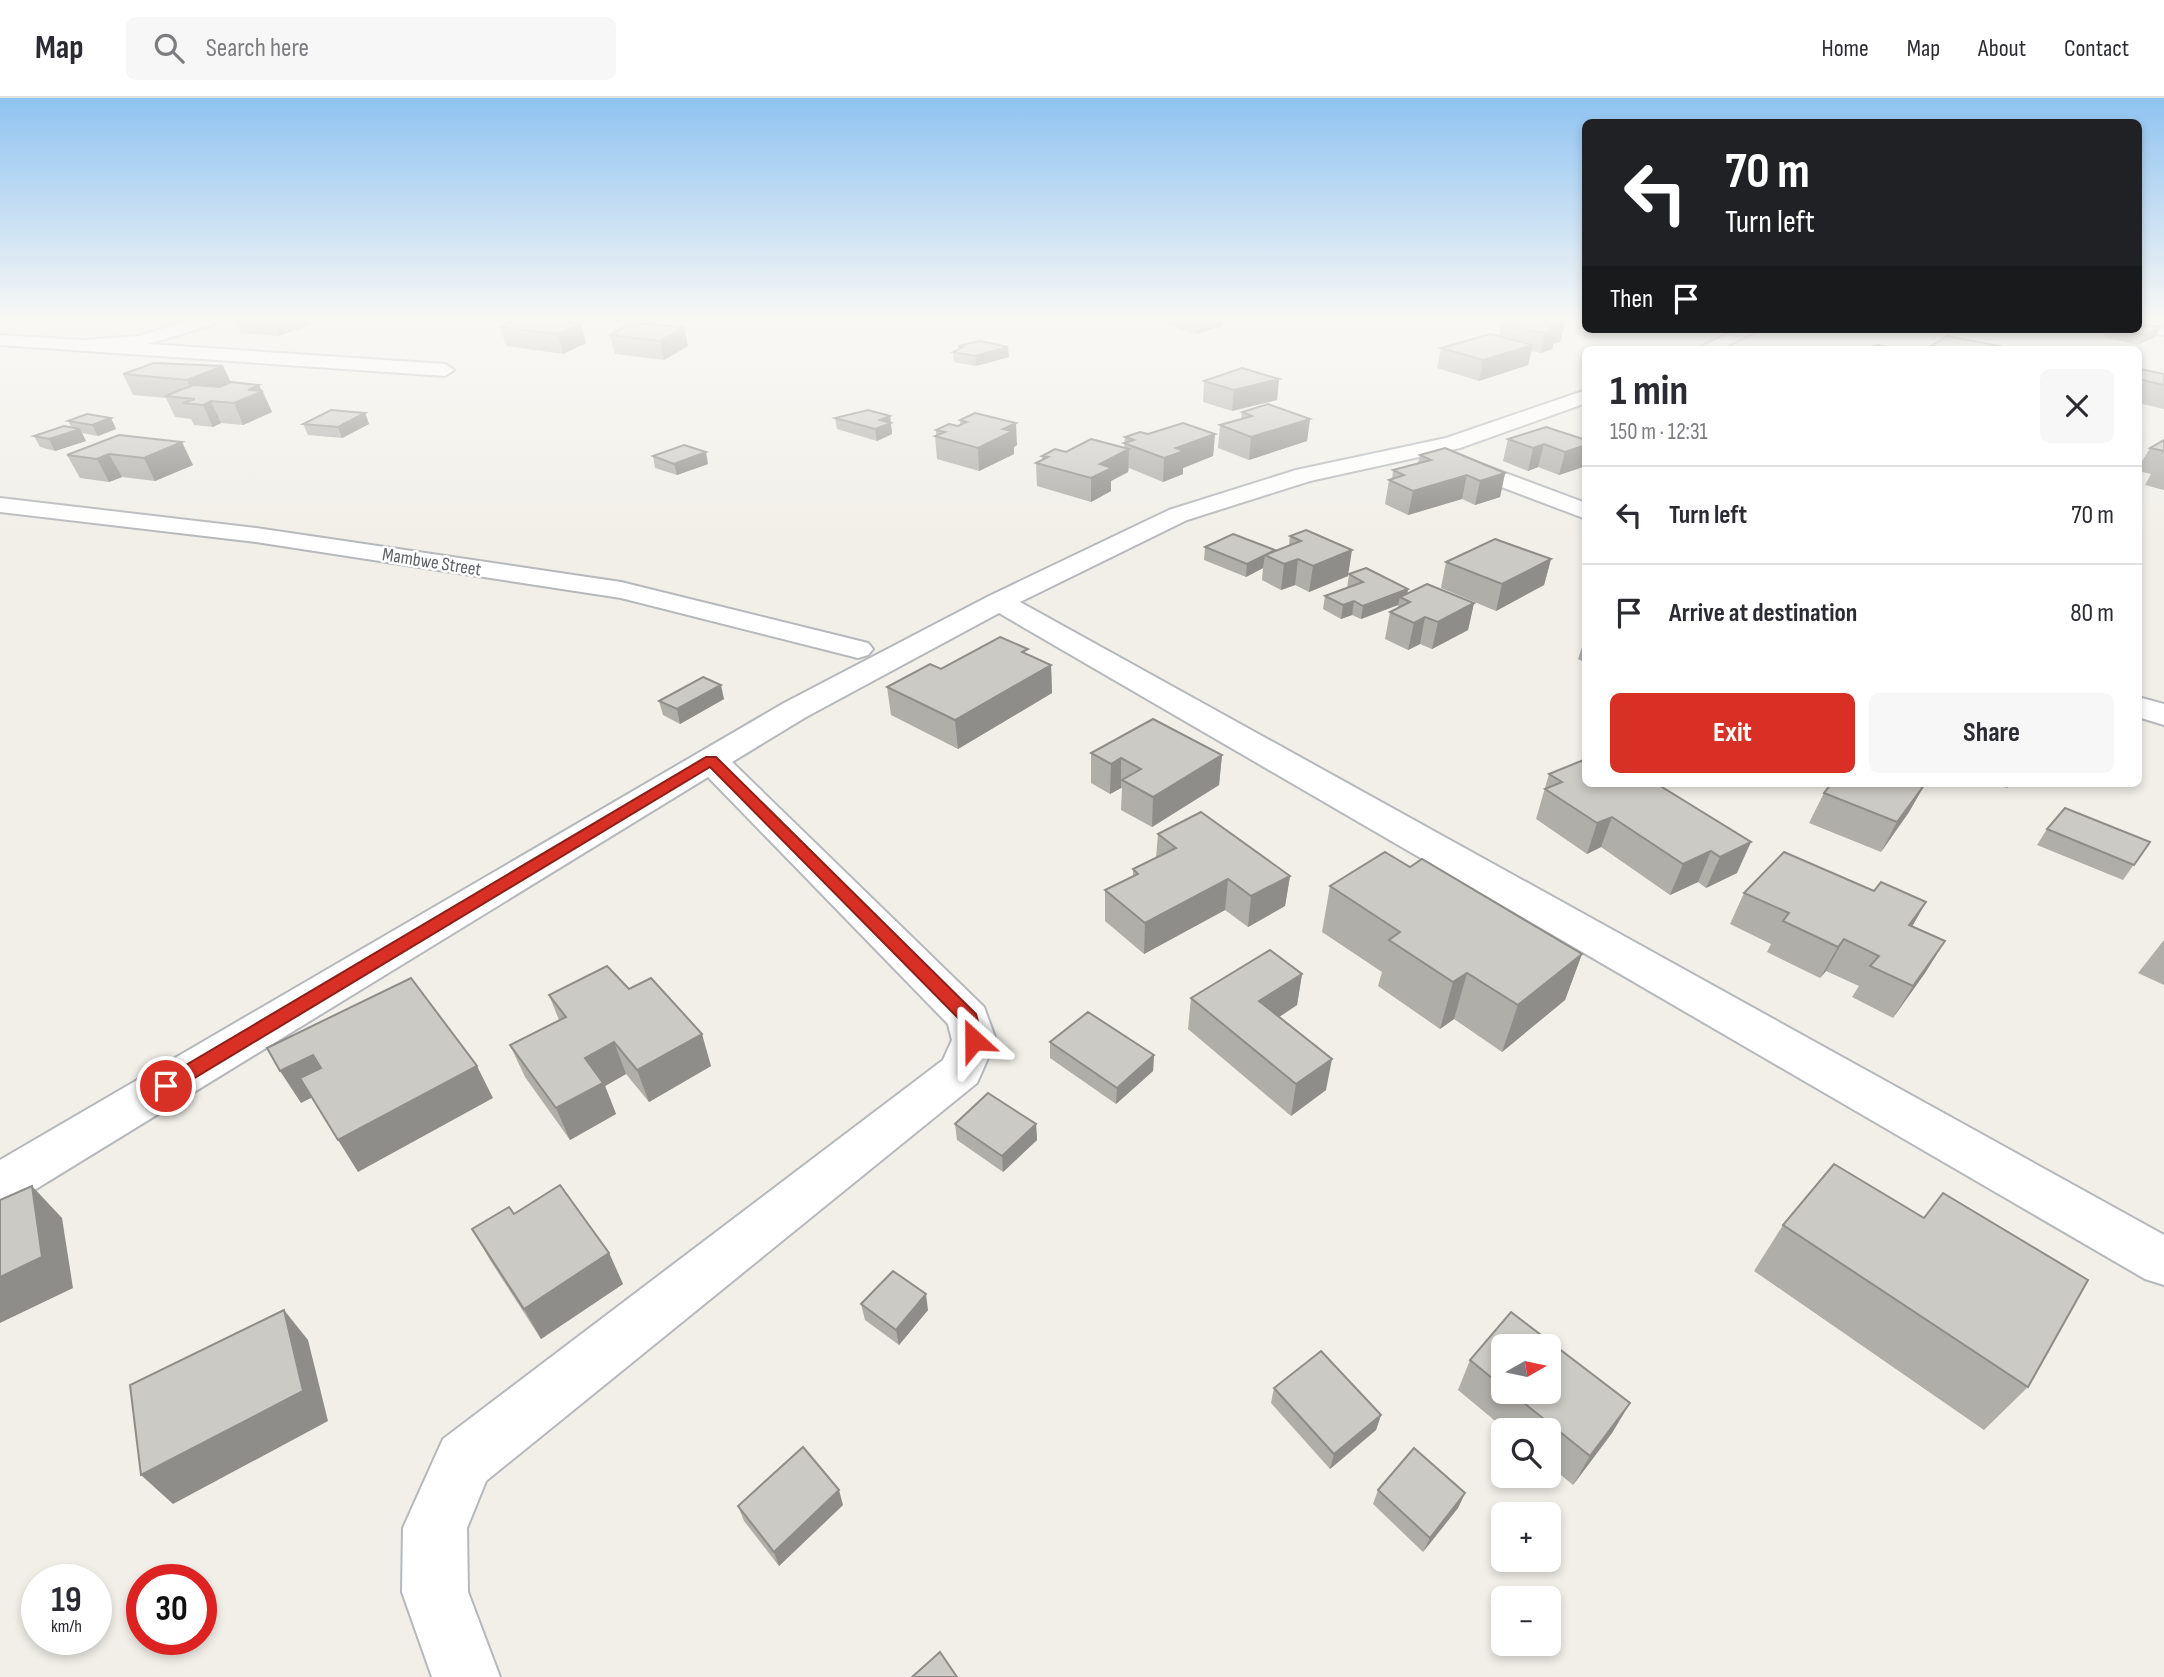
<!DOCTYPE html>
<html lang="en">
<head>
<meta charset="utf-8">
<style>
	:root { --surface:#fff; --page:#f7f7f7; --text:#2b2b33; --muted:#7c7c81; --line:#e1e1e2; --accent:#d93025 }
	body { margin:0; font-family:"Sofia Sans Condensed",sans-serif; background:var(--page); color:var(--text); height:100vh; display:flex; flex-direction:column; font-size:26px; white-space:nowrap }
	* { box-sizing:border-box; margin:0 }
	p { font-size:23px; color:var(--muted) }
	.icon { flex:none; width:38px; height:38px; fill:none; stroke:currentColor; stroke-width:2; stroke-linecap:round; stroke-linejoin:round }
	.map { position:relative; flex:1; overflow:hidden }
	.details { position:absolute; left:1582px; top:248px; width:560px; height:441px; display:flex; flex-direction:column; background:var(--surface); border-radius:10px; box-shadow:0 4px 10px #0003 }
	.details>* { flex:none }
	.top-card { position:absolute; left:1582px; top:21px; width:560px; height:214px; border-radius:10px; box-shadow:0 4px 10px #0003; background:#202124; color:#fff; overflow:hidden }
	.needle { width:46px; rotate:81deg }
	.buttons { position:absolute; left:1491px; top:1236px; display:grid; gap:14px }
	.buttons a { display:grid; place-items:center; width:70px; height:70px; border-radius:10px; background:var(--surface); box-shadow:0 4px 10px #0003; font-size:35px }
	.speed { position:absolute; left:21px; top:1466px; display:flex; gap:14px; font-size:35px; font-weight:700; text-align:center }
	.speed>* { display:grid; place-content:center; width:91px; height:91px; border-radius:50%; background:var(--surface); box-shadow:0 4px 10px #0003; line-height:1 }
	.speed small { font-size:18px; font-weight:400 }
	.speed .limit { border:10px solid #d22; background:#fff; color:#111 }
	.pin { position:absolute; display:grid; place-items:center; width:60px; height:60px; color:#fff; margin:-30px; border:4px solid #fff; border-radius:50%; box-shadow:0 2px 7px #0007 }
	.me { position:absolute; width:77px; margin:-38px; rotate:336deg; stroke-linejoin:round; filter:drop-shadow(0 0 5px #0008) }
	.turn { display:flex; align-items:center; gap:24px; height:147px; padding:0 28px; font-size:32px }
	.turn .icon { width:91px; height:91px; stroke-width:2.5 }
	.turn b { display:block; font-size:49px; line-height:60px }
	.then { display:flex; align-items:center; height:66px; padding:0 28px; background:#0003; gap:14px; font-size:26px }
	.round { display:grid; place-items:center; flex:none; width:74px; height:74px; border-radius:10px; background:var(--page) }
	.headline { display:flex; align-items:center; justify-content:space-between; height:119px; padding:0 28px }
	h1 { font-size:42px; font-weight:700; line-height:52px }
	.button { display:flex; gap:14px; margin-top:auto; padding:14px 28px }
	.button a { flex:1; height:80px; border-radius:10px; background:var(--accent); color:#fff; font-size:28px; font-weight:700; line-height:80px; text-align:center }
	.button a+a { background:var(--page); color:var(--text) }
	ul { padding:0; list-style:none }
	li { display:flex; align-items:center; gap:21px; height:98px; padding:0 28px; border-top:2px solid var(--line) }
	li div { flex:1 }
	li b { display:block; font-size:26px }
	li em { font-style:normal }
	header { display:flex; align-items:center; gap:42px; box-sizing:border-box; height:98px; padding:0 35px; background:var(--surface); border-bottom:2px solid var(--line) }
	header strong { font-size:33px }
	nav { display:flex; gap:38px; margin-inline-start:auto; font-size:24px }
	.search { width:490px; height:63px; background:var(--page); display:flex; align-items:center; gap:18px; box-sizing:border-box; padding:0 24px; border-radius:10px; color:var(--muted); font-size:26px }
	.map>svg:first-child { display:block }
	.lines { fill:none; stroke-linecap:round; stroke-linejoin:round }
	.street-casing { stroke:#b5b8bc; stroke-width:4 }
	.street { fill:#fff; fill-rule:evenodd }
	.wall { fill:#afaea9; fill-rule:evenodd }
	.shaded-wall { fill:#8f8d8a }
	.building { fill:#cccac5; stroke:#8f8d8a; stroke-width:2 }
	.route { fill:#d93025; stroke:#8d1f18; stroke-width:2 }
	.labels { text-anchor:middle; stroke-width:5; stroke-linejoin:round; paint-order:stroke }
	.far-street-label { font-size:19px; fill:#5f6368; stroke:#fff }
</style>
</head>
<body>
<header>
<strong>Map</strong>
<div class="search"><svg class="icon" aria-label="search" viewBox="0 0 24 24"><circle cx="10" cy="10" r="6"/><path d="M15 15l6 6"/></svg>Search here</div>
<nav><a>Home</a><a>Map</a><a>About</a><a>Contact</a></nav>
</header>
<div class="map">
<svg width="2164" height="1579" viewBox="0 0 2164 1579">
	<rect width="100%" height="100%" fill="#f1efe8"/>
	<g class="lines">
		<defs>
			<g id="street">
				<polygon points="194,221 220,221 218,225 148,246 445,266 454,272 445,278 0,247 0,237 83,242 139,238"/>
				<polygon points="2138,222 2164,227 2164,237 2134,231 2138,231"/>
				<polygon points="1738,231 1761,231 1718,252 1694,252"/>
				<polygon points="1586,292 1586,305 1460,350 1310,383 1187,422 1020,504 2164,1137 2164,1187 2145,1181 999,515 806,619 732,664 984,909 996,942 977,985 486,1383 467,1430 468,1494 500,1579 432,1579 402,1494 403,1430 443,1341 943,962 952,942 948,926 708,679 18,1102 0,1108 0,1062 784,605 989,498 1169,412 1296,372 1446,340"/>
				<polygon points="1454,356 1586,405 1586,421 1446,368 1443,363"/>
				<polygon points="0,400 256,430 621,484 868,545 873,551 868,557 858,560 621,500 256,444 0,414"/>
				<polygon points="2138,599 2164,606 2164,627 2138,619"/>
			</g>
		</defs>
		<use href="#street" class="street-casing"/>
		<use href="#street" class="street"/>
	</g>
	<g class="wall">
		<polygon points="234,221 324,221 279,238 241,235"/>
		<polygon points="513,221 566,221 567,223 581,226 586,245 563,256 506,248 500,229 514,223"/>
		<polygon points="610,221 646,221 640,224 628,225 611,223"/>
		<polygon points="1165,221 1222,221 1222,228 1196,236 1177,230 1177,228 1165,225"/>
		<polygon points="1505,223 1565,224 1560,244 1553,246 1552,251 1541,255 1531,253 1528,267 1479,283 1437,270 1441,250 1499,238 1501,228 1504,228"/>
		<polygon points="631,225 688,248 664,262 615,256 610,237"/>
		<polygon points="2161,229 2155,239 2138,247 2103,239 2107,231 2138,231"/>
		<polygon points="958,248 1009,259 976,268 954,264 953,254 958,252"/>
		<polygon points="223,268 231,285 263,293 272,314 243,327 221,325 213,329 194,327 191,321 175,319 166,300 133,297 123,276"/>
		<polygon points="2138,272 2164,276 2164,311 2138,305"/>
		<polygon points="1279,281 1277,302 1232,313 1203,304 1204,283"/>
		<polygon points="1242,314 1310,321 1307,343 1249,362 1218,350 1220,327 1241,321"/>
		<polygon points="365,315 369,326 342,340 308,337 303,326"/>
		<polygon points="975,315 1017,347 1014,349 1014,356 979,373 937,361 935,338 936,338 936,332 958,328 960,327 960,322"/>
		<polygon points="890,318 892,336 877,343 837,331 835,320"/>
		<polygon points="111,320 116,331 98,338 82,335 86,343 55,353 40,349 34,338 72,330 68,323"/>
		<polygon points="1148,336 1215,336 1213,358 1183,370 1183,376 1163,384 1129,370 1128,374 1111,383 1111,393 1091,404 1037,388 1036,365 1042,362 1042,358 1066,354 1124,350 1125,339"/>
		<polygon points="119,337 193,367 155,383 122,379 109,384 80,380 67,357"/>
		<polygon points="1508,341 1586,342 1586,368 1559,377 1538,369 1528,373 1503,363"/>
		<polygon points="2164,342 2164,392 2145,387 2151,376 2138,373 2138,370 2150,350"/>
		<polygon points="1420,357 1505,375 1500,399 1475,407 1462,401 1408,417 1385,406 1389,382 1392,381 1393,372 1418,365"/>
		<polygon points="653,358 708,366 677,377 655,370"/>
		<polygon points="1306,432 1348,478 1309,494 1295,487 1281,492 1262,482 1263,470 1246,479 1204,462 1205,449 1275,453 1289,447 1290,438"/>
		<polygon points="1551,461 1544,487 1496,513 1441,490 1446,464"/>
		<polygon points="1349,476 1408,491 1407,496 1474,505 1468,532 1432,551 1420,546 1408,552 1385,541 1390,514 1398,510 1398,507 1361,521 1352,517 1341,521 1323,511 1325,498 1347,490"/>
		<polygon points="1586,537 1586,565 1578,561"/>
		<polygon points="1028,557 1051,567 1052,595 958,651 891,617 887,589 941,571"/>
		<polygon points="724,601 680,626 663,617 659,603"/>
		<polygon points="1091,655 1222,657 1219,687 1152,729 1121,712 1122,690 1121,690 1110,696 1091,685"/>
		<polygon points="1549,676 1657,686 1737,775 1706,790 1698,784 1670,797 1601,749 1587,756 1536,721"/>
		<polygon points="1925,686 1909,714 1881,754 1809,725 1824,695"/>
		<polygon points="1997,686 2012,686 2007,690"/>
		<polygon points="2047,731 2150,744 2123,782 2037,747"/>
		<polygon points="1158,736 1290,778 1285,808 1248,829 1225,812 1144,856 1105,823 1105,792 1133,779 1133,771 1156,760"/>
		<polygon points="1410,769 1582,856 1565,902 1502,954 1454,921 1440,931 1378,888 1382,874 1322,834 1330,788"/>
		<polygon points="1874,793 1926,804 1912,828 1945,843 1925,875 1893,920 1852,899 1859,888 1826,873 1820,880 1767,854 1771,846 1730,826 1744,795"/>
		<polygon points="2164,842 2164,887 2138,875"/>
		<polygon points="1302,876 1297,907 1279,919 1326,992 1291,1018 1188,931 1191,900"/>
		<polygon points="629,891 711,968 649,1004 626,976 605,988 616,1016 570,1042 525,979 510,947 559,922 549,897"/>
		<polygon points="1050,944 1154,957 1153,973 1116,1006 1050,960"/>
		<polygon points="955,1026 1036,1026 1037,1042 1003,1074 957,1042"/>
		<polygon points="1943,1095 2028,1289 1984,1332 1754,1173 1783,1127 1924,1120"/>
		<polygon points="472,1131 609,1155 623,1186 541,1241 490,1162"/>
		<polygon points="861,1206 928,1212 899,1247 865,1222"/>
		<path d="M1511,1214L1630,1305L1612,1335L1573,1387L1549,1367V1332H1506L1458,1292L1470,1262ZM1503,1248H1549V1293H1503Z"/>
		<polygon points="1274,1290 1381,1317 1376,1332 1330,1371 1271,1305"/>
		<polygon points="1378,1392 1465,1395 1458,1410 1423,1454 1373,1406"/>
		<polygon points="843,1407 779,1468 744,1423 738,1408"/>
	</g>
	<g class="shaded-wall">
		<polygon points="272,221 324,221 279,238"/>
		<polygon points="554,221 566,221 569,231 581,226 586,245 563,256"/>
		<polygon points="627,221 646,221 640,224 628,225"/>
		<polygon points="1213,221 1222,221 1222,228 1196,236 1197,226"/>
		<polygon points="1565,224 1560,244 1553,246 1552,251 1541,255 1545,235 1549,230"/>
		<polygon points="684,229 688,248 664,262 660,243"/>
		<polygon points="2161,229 2155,239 2138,247 2144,237"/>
		<polygon points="1533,247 1528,267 1479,283 1483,262"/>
		<polygon points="1008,249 1009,259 976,268 975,258"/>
		<polygon points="223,268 233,289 196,303 187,282"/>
		<polygon points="1279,281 1277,302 1232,313 1234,292"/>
		<polygon points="259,287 272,314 243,327 234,305 248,292"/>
		<polygon points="211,303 221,325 213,329 203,307"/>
		<polygon points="365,315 369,326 342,340 338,329"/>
		<polygon points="890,318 892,336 877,343 875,331 880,322"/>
		<polygon points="111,320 116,331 98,338 92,327"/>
		<polygon points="1310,321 1307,343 1249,362 1251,339"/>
		<polygon points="1016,325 1017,347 1014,349 1014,356 979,373 978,350 1003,331"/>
		<polygon points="80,331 86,343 55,353 49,341"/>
		<polygon points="1215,336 1213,358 1183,370 1183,376 1163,384 1164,360 1176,350"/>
		<polygon points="182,344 193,367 155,383 144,360"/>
		<polygon points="1544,346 1538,369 1528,373 1533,350"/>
		<polygon points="1586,347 1586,368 1559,377 1565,354"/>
		<polygon points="1129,351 1128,374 1111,383 1111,393 1091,404 1091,380 1100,366"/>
		<polygon points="706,354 708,366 677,377 674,366"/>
		<polygon points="109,356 122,379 109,384 97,361"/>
		<polygon points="1505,375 1500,399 1475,407 1480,383"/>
		<polygon points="1467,377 1462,401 1408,417 1413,393"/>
		<polygon points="1352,452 1348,478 1309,494 1313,468"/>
		<polygon points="1265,457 1263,470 1246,479 1247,466"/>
		<polygon points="1298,461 1295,487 1281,492 1284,466"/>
		<polygon points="1551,461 1544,487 1496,513 1502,486"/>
		<polygon points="1408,491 1406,502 1400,499 1398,507 1361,521 1363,508"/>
		<polygon points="1354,503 1352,517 1341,521 1343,507"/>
		<polygon points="1474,505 1468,532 1432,551 1438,524"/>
		<polygon points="1425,519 1420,546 1408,552 1414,525"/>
		<polygon points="1051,567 1052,595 958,651 955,622"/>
		<polygon points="721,587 724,601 680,626 677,611"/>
		<polygon points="1222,657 1219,687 1152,729 1153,699"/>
		<polygon points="1121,660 1121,690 1110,696 1111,666"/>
		<polygon points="1925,686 1909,714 1881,754 1897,724"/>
		<polygon points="1612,719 1601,749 1587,756 1597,725"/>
		<polygon points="1751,744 1737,775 1706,790 1720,759"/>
		<polygon points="1711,753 1698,784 1670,797 1683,766"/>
		<polygon points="1290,778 1285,808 1248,829 1251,798"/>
		<polygon points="1228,781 1225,812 1144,856 1145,825"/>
		<polygon points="1926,804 1908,836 1909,827"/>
		<polygon points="1844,841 1826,873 1820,880 1838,849"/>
		<polygon points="1945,843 1925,875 1893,920 1913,888"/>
		<polygon points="1582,856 1565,902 1502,954 1518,907"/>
		<polygon points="1467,875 1454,921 1440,931 1453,884"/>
		<polygon points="1302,876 1297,907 1255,935 1259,903"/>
		<polygon points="702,936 711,968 649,1004 637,972"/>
		<polygon points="614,944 626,976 605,988 616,1016 570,1042 556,1010 585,960"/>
		<polygon points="313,957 333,989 301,1005 280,973"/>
		<polygon points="1154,957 1153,973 1116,1006 1117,990"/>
		<polygon points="1332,961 1326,992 1291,1018 1296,986"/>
		<polygon points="477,968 493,1000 358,1074 338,1042"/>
		<polygon points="1036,1026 1037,1042 1003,1074 1002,1058"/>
		<polygon points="32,1088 62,1120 73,1190 0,1225 0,1179"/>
		<polygon points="609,1155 623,1186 541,1241 524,1211"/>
		<polygon points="926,1196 928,1212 899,1247 896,1232"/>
		<polygon points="284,1212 308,1242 328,1323 173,1406 141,1377"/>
		<polygon points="1630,1305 1612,1335 1573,1387 1590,1358"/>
		<polygon points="1381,1317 1376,1332 1330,1371 1334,1356"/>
		<polygon points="839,1392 843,1407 779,1468 774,1454"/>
		<polygon points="1465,1395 1458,1410 1423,1454 1430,1440"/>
	</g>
	<g class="building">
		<polygon points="518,221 555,221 581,226 558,236 500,229"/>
		<polygon points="1178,221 1213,221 1197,226"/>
		<polygon points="1510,221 1550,221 1565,224 1549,230 1556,231 1545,235 1501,228 1513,225 1505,223"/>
		<polygon points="631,225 684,229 660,243 610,237"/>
		<polygon points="2138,226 2161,229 2144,237 2114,231 2138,231"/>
		<polygon points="1490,236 1533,247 1483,262 1441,250"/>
		<polygon points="1947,238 2000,248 1995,252 1940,252 1928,250"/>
		<polygon points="980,243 1008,249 975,258 953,254 963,249 958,248"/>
		<polygon points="1878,247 1899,252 1860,252"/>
		<polygon points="154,265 223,268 187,282 123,276"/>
		<polygon points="1242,270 1279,281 1234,292 1204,283"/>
		<polygon points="2140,271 2164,276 2164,287 2138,281 2138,272"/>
		<polygon points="231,284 259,287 248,292 263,293 234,305 211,303 203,307 183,305 195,301 165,298 193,287 220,289"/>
		<polygon points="1268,306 1310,321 1251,339 1220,327 1252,318 1242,314"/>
		<polygon points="331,312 365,315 338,329 303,326"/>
		<polygon points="868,312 890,318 880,322 891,325 875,331 835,320"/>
		<polygon points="975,315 1016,325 1003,331 1013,333 978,350 935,338 945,334 936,332 949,326 958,328 967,324 960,322"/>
		<polygon points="87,316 111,320 92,327 68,323"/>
		<polygon points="1183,325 1215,336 1176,350 1184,353 1164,360 1124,345 1134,342 1125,339 1140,334 1148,336"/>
		<polygon points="64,328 80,331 49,341 34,338"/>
		<polygon points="1546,329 1586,342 1586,347 1565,354 1544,346 1533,350 1508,341"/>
		<polygon points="119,337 182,344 144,360 109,356 97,361 67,357"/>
		<polygon points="1091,341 1129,351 1100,366 1112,370 1091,380 1036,365 1048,359 1042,358 1055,351 1066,354"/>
		<polygon points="2164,342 2164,353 2150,350"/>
		<polygon points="684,347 706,354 674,366 653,358"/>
		<polygon points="1445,350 1505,375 1480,383 1467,377 1413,393 1389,382 1404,377 1393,372 1431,362 1420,357"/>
		<polygon points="1306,432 1352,452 1313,468 1298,461 1284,466 1265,457 1301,443 1290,438"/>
		<polygon points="1233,436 1275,452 1247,466 1205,449"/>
		<polygon points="1495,441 1551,461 1502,486 1446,464"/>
		<polygon points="1366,470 1408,491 1363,508 1354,503 1343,507 1325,498 1363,484 1349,476"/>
		<polygon points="1427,486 1474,505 1438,524 1425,519 1414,525 1390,514 1410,504 1400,499"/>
		<polygon points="1000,539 1028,551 1022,554 1051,567 955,622 887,589 930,566 941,571"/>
		<polygon points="703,579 721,587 677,611 659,603"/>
		<polygon points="1153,621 1222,657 1153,699 1122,682 1141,671 1121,660 1111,666 1091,655"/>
		<polygon points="1586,661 1586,686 1657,686 1751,744 1720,759 1711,753 1683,766 1612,719 1597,725 1545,691 1562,684 1549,676"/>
		<polygon points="1831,686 1925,686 1897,724 1824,695"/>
		<polygon points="2065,710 2150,744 2134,767 2047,731"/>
		<polygon points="1201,714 1290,778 1251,798 1228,781 1145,825 1105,792 1138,776 1133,771 1176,750 1158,736"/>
		<polygon points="1385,754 1410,769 1422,761 1582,856 1518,907 1467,875 1453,884 1389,842 1400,834 1330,788"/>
		<polygon points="1784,754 1874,793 1881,784 1926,804 1909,827 1945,843 1913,888 1870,868 1879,858 1844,841 1838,849 1783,823 1789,815 1744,795"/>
		<polygon points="1270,852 1302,876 1259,903 1332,961 1296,986 1191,900"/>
		<polygon points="607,868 629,891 651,880 702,936 637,972 614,944 585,960 603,985 556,1010 510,947 566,919 549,897"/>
		<polygon points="411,880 477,968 338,1042 300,980 321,970 313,957 280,973 267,950"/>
		<polygon points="1088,914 1154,957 1117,990 1050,944"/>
		<polygon points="988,995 1036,1026 1002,1058 955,1026"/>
		<polygon points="1834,1066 1924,1120 1943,1095 2088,1182 2028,1289 1783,1127"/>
		<polygon points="560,1087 609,1155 524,1211 472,1131 509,1109 514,1116"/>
		<polygon points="32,1088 42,1159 0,1179 0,1102"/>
		<polygon points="893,1173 926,1196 896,1232 861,1206"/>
		<polygon points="284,1212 303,1293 141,1377 130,1287"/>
		<polygon points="1511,1214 1630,1305 1590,1358 1509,1293 1549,1293 1549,1248 1503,1248 1503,1289 1470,1262"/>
		<polygon points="1321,1253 1381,1317 1334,1356 1274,1290"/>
		<polygon points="803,1349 839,1392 774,1454 738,1408"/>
		<polygon points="1414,1350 1465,1395 1430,1440 1378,1392"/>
		<polygon points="940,1554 957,1579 912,1579"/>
	</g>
	<linearGradient id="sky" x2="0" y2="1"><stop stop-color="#8fc3f1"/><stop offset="0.5" stop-color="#f9f8f5"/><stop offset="1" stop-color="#f9f8f5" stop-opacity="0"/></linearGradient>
	<rect width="2164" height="442" fill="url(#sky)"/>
	<polygon class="route" points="706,659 716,659 976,916 983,942 980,947 967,947 961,923 710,669 173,993 159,993 156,988 159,983"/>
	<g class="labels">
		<g class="far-street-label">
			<text transform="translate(432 463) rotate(9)" y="7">Mambwe Street</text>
		</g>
	</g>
</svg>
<div class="buttons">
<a><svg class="needle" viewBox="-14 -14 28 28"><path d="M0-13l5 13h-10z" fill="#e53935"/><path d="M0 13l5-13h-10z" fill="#7c7c81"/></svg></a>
<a><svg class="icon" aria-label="search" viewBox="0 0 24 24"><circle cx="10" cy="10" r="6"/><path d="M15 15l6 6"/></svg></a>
<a>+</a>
<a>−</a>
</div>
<div class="speed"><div>19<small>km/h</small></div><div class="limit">30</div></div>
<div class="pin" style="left:166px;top:988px;background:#d93025"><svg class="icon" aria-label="arrive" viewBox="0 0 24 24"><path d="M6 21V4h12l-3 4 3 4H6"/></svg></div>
<svg class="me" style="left:974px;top:942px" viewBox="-20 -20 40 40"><path d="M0-17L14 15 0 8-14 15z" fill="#d93025" stroke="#fff" stroke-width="4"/></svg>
<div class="top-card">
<div class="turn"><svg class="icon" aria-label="left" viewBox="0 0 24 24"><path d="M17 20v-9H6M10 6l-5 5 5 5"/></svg><div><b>70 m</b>Turn left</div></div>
<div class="then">Then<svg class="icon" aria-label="arrive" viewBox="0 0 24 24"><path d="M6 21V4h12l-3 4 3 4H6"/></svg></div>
</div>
<section class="details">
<div class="headline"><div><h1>1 min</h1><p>150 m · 12:31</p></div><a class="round"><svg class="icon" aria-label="close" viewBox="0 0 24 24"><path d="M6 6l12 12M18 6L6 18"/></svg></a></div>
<ul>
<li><svg class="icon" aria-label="left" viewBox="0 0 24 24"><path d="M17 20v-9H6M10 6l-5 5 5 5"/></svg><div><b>Turn left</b></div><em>70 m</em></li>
<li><svg class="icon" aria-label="arrive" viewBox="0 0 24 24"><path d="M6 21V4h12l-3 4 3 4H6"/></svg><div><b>Arrive at destination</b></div><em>80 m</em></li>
</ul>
<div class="button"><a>Exit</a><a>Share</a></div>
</section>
</div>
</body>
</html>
